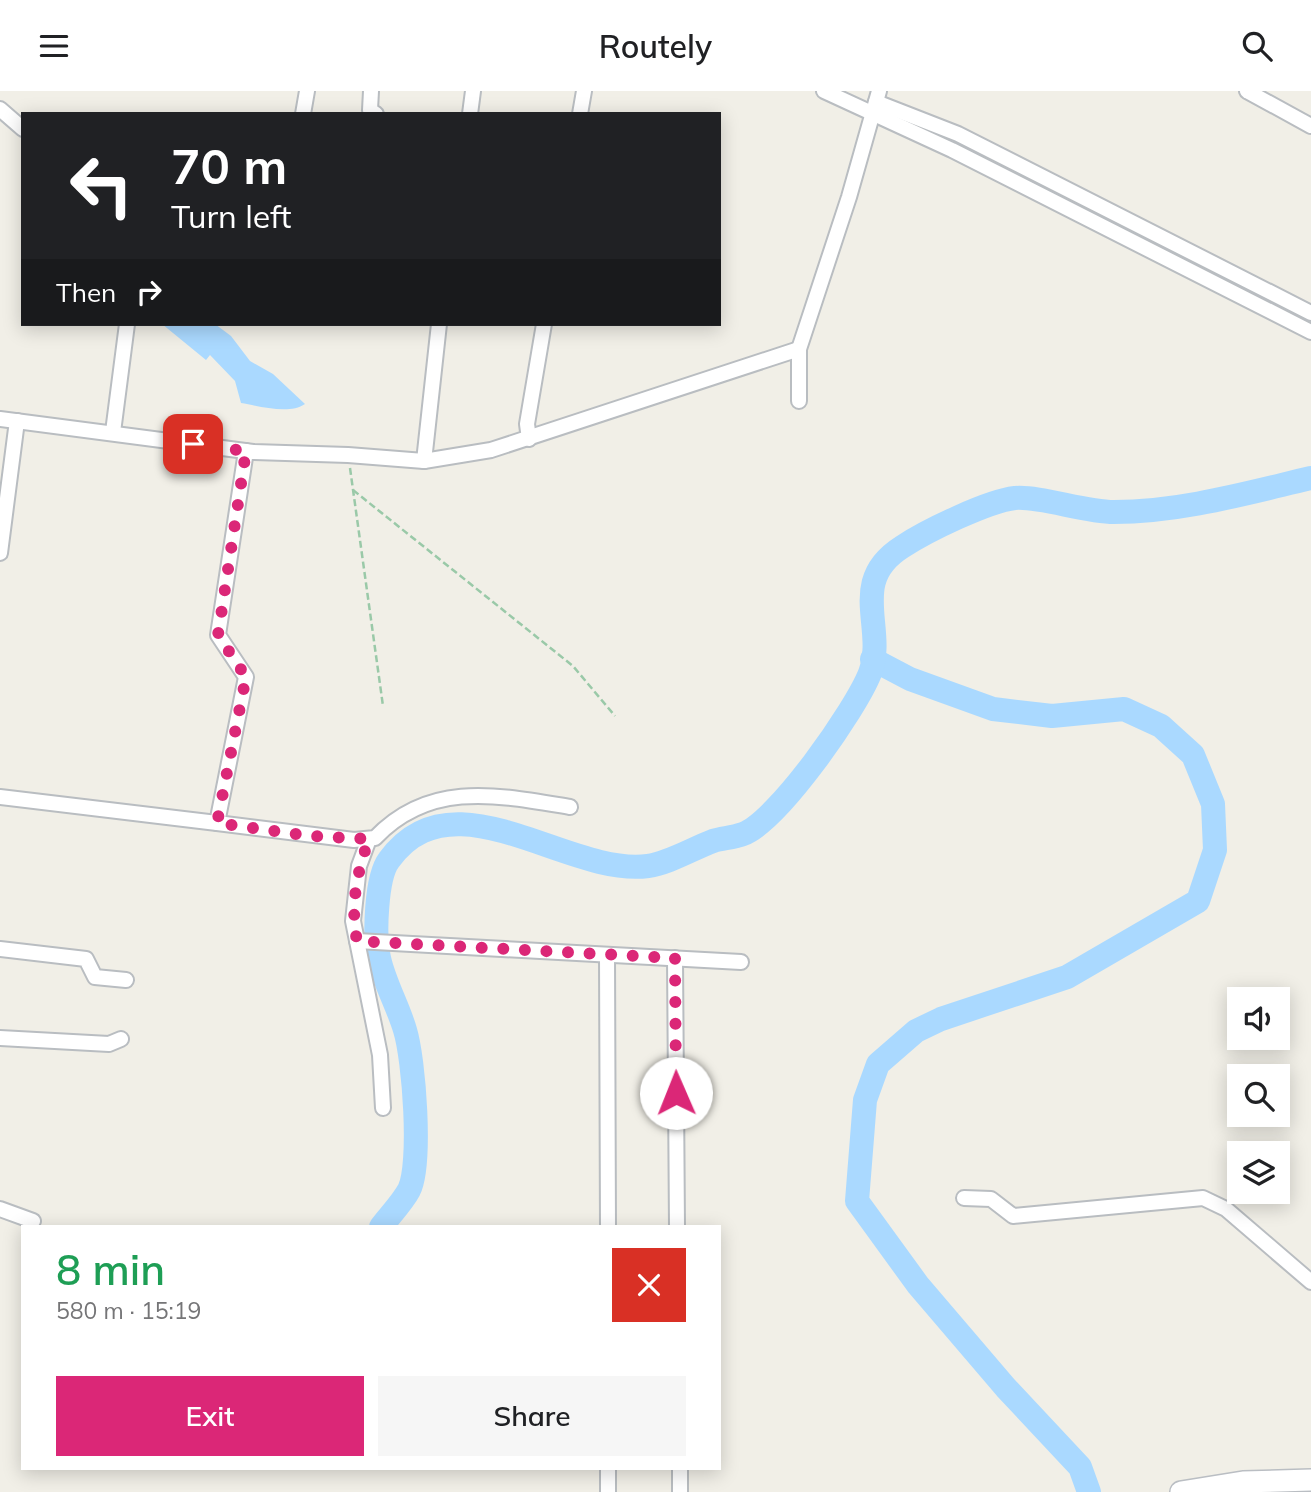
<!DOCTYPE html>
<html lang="en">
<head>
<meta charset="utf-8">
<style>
	:root { --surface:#fff; --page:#f6f6f6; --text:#202124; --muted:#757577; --accent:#db2777 }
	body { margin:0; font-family:Mulish,sans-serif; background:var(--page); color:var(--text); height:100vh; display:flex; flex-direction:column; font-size:26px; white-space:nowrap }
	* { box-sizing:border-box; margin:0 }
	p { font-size:23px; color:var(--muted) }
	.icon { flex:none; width:38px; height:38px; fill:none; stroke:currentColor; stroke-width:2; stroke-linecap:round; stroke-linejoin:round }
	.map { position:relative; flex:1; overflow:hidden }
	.panel { position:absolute; left:21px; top:1134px; width:700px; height:245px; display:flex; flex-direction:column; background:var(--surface); border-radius:0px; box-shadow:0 4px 18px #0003 }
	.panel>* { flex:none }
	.hud { position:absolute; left:21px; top:21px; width:700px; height:214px; border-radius:0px; box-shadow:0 4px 18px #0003; background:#202124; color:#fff; overflow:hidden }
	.controls { position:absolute; left:1227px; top:896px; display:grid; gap:14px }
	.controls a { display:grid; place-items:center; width:63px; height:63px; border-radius:0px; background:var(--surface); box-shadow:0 4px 18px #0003; font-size:35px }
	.pin { position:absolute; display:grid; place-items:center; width:60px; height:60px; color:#fff; margin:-30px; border-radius:14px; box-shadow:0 4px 10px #0006 }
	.me { position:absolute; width:77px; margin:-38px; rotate:359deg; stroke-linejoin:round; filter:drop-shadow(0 0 5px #0008) }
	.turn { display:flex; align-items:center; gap:24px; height:147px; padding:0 35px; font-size:32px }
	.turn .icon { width:91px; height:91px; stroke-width:2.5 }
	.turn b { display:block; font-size:49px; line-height:60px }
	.then { display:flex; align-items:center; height:66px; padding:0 35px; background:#0003; gap:14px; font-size:26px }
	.round { display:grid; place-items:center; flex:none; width:74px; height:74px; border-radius:0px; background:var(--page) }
	.overview { display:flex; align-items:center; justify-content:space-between; height:119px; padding:0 35px }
	h1 { font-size:42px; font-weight:600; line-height:52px; color:#1e9e55 }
	.action { display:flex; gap:14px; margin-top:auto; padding:14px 35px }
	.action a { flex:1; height:80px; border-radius:0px; background:var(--accent); color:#fff; font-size:28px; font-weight:600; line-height:80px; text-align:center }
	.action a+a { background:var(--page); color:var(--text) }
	header { display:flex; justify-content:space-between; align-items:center; height:91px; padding:0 35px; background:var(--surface); font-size:32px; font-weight:600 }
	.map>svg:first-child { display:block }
	.water { fill:#aad9ff }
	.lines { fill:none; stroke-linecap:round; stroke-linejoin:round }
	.river { stroke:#aad9ff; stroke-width:24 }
	.street-casing { stroke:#b9bdc1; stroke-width:18 }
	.secondary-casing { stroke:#babec3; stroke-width:24 }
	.path { stroke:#9ac9a8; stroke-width:2.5; stroke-dasharray:7 3.5; stroke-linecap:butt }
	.street { stroke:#fff; stroke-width:14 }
	.secondary { stroke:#fff; stroke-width:21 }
	.route { stroke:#db2777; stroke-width:12; stroke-dasharray:0 21.6 }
</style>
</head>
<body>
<header><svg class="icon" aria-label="menu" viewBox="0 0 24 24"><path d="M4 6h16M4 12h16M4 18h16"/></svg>Routely<svg class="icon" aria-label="search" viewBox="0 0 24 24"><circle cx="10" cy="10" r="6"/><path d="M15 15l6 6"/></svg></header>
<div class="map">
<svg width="1311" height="1401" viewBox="0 0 1311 1401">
	<rect width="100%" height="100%" fill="#f1efe7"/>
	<path class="water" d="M162,233H215L231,245L250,270L273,283L305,313C289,324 259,315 241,312L235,290L210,264L206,269Z"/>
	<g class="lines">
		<g class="river">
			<polyline points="872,568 910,588 993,618 1052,625 1124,618 1161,635 1193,664 1213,713 1215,759 1198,810 1067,886 941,928 916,940 878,973 865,1009 857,1110 918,1194 1006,1297 1080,1376 1089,1401"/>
			<path d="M381,1136C390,1124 402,1112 409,1099C422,1073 414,968 405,939C398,915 384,891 379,867C374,845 376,786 389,769C453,680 567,786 648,775C669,772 692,758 713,750C722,747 733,747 743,743C778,730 856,618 870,582C887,537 847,491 902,456C926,440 988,410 1015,407C1041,405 1084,421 1114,421C1180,421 1247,402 1311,387"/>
		</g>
		<defs>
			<g id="street">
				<polyline points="371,0 370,19 376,23"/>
				<polyline points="824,0 952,59 1311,241"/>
				<polyline points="1247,0 1311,35"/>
				<polyline points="876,11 958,43 1311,222"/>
				<polyline points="0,18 23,38"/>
				<polyline points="303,23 307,0"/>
				<polyline points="470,23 473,0"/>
				<polyline points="580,23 584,0"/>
				<polyline points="799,310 799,258 849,106 879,0"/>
				<polyline points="0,328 253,361 348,364 424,370 491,359 799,258"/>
				<polyline points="113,341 127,233"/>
				<polyline points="529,348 527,333 544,233"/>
				<polyline points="424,370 439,233"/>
				<polyline points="0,462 17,330"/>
				<polyline points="0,706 217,732 246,586 218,544 246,360"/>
				<path d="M217,732L354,749L375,747C430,689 498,704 570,716"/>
				<polyline points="369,748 359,775 353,830 380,964 383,1017"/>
				<polyline points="357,850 741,871"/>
				<polyline points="0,858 86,868 95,886 126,889"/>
				<polyline points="607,864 608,1136"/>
				<polyline points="675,867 677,1136"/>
				<polyline points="0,947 109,953 121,948"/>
				<polyline points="964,1107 991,1108 1013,1125 1203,1107 1226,1118 1311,1191"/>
				<polyline points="0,1118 33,1130"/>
				<polyline points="608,1377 608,1401"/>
				<polyline points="680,1377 680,1401"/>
			</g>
			<polyline id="secondary" points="1181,1401 1243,1391 1311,1389"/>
		</defs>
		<use href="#street" class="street-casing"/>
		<use href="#secondary" class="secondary-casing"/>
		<g class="path">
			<polyline points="350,377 383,615"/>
			<polyline points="353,399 573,575 615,625"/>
		</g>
		<use href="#street" class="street"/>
		<use href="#secondary" class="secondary"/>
	</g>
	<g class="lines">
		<path class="route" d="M193,353L246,360L218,544L246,586L217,732L310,745L369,748C357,781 350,815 357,850L675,867L676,1002"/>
	</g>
</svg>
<div class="controls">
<a><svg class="icon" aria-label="sound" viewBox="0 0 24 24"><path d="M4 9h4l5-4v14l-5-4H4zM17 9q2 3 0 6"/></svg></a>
<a><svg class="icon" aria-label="search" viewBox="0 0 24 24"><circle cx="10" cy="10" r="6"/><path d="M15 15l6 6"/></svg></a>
<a><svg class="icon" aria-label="layers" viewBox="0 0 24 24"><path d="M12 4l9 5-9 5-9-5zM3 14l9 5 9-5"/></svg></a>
</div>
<div class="pin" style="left:193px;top:353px;background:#d93025"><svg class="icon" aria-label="arrive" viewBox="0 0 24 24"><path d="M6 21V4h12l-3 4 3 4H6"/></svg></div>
<svg class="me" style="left:676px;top:1002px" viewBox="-20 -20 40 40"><circle r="19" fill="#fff"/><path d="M0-13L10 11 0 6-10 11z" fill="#db2777"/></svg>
<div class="hud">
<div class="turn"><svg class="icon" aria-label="left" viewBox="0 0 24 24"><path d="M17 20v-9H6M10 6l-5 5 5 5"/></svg><div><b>70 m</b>Turn left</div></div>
<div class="then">Then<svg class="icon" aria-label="right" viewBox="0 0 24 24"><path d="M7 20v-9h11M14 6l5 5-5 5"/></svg></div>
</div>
<section class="panel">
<div class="overview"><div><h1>8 min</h1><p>580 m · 15:19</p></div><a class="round" style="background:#d93025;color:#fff"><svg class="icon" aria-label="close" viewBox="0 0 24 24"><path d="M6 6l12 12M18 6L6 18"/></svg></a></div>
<div class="action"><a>Exit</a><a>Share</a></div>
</section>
</div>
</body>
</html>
